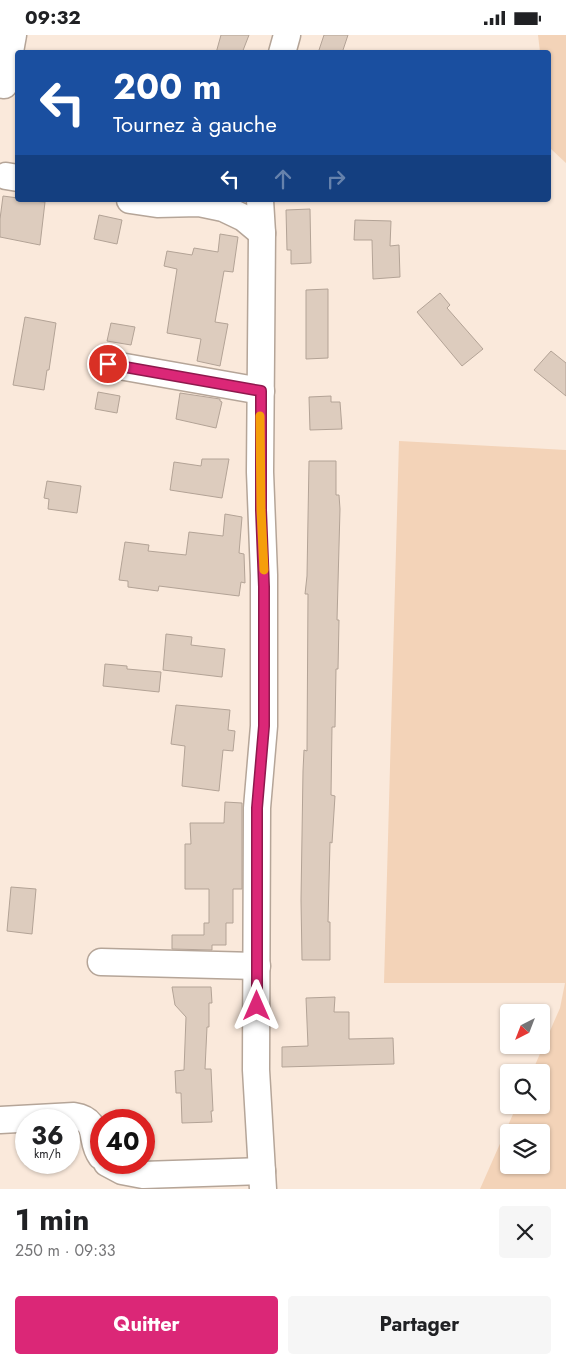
<!DOCTYPE html>
<html lang="fr">
<head>
<meta charset="utf-8">
<style>
	:root { --surface:#fff; --page:#f6f6f6; --text:#202124; --muted:#757577; --accent:#db2777 }
	body { margin:0; font-family:Jost,sans-serif; background:var(--page); color:var(--text); height:100vh; display:flex; flex-direction:column; font-size:19px; white-space:nowrap }
	* { box-sizing:border-box; margin:0 }
	p { font-size:16px; color:var(--muted) }
	.icon { flex:none; width:28px; height:28px; fill:none; stroke:currentColor; stroke-width:2; stroke-linecap:round; stroke-linejoin:round }
	.map { position:relative; height:1154px; overflow:hidden }
	.side { display:flex; flex-direction:column; background:var(--surface); flex:1 }
	.side>* { flex:none }
	.guide { position:absolute; left:15px; top:15px; width:536px; height:152px; border-radius:5px; box-shadow:0 1px 4px #0004; background:#1a4fa0; color:#fff; overflow:hidden }
	.needle { width:32px; rotate:222deg }
	.tools { position:absolute; left:500px; top:969px; display:grid; gap:10px }
	.tools a { display:grid; place-items:center; width:50px; height:50px; border-radius:5px; background:var(--surface); box-shadow:0 1px 4px #0004; font-size:25px }
	.speed { position:absolute; left:15px; top:1074px; display:flex; gap:10px; font-size:25px; font-weight:700; text-align:center }
	.speed>* { display:grid; place-content:center; width:65px; height:65px; border-radius:50%; background:var(--surface); box-shadow:0 1px 4px #0004; line-height:1 }
	.speed small { font-size:12px; font-weight:400 }
	.speed .limit { border:8px solid #d22; background:#fff; color:#111 }
	.pin { position:absolute; display:grid; place-items:center; width:42px; height:42px; color:#fff; margin:-21px; border:2px solid #fff; border-radius:50%; box-shadow:0 1px 5px #0007 }
	.me { position:absolute; width:55px; margin:-28px; rotate:0deg; stroke-linejoin:round; filter:drop-shadow(0 0 4px #0008) }
	.turn { display:flex; align-items:center; gap:18px; height:105px; padding:0 15px; font-size:22px }
	.turn .icon { width:65px; height:65px; stroke-width:2.5 }
	.turn b { display:block; font-size:35px; line-height:42px }
	.lanes { display:flex; align-items:center; height:48px; padding:0 15px; background:#0003; justify-content:center; gap:25px; direction:ltr }
	.lanes .off { opacity:.35 }
	.round { display:grid; place-items:center; flex:none; width:52px; height:52px; border-radius:5px; background:var(--page) }
	.head { display:flex; align-items:center; justify-content:space-between; height:85px; padding:0 15px }
	h1 { font-size:30px; font-weight:700; line-height:38px }
	.button { display:flex; gap:10px; margin-top:auto; padding:10px 15px }
	.button a { flex:1; height:58px; border-radius:5px; background:var(--accent); color:#fff; font-size:20px; font-weight:700; line-height:58px; text-align:center }
	.button a+a { background:var(--page); color:var(--text) }
	.status { display:flex; justify-content:space-between; align-items:center; height:35px; padding:0 25px; background:var(--surface); direction:ltr }
	.status svg { height:14px; fill:currentColor }
	.map>svg:first-child { display:block }
	.green { fill:#f3d3b8; fill-rule:evenodd }
	.building { fill:#ddccbe; stroke:#b3a396 }
	.lines { fill:none; stroke-linecap:round; stroke-linejoin:round }
	.minor-casing { stroke:#b5a598; stroke-width:29 }
	.minor { stroke:#fff; stroke-width:26 }
	.route-casing { stroke:#8e194d; stroke-width:12 }
	.route { stroke:#db2777; stroke-width:9 }
	.slow { stroke:#f59e0b; stroke-width:9 }
</style>
</head>
<body>
<div class="status"><b>09:32</b><svg viewBox="0 0 49 12"><path d="M0 12V9h3v3zM5 12V6h3v6zM10 12V3h3v9zM15 12V0h3v12zM26 1h20v11H26zM47 4h2v5h-2z"/></svg></div>
<div class="map">
<svg width="566" height="1154" viewBox="0 0 566 1154">
	<rect width="100%" height="100%" fill="#fae9db"/>
	<g class="green">
		<polygon points="538,0 566,0 566,128 551,114 549,94 549,18 540,17"/>
		<path d="M399,406L566,415V1154H480L517,1070H541V1038L532,1037L560,973L565,948H384ZM509,1098H541V1130H509Z"/>
	</g>
	<g class="building">
		<polygon points="221,0 249,0 242,18 216,18"/>
		<polygon points="324,0 348,0 342,18 318,18"/>
		<polygon points="3,161 18,163 18,165 45,167 40,210 0,202 0,184"/>
		<polygon points="310,174 311,228 291,229 291,215 287,215 286,175"/>
		<polygon points="99,180 122,185 117,209 94,204"/>
		<polygon points="355,185 391,186 390,211 399,210 400,242 373,244 372,205 354,205"/>
		<polygon points="220,199 238,202 233,237 224,236 215,287 228,289 220,331 197,326 201,304 167,298 177,234 164,231 167,216 192,220 194,213 218,217"/>
		<polygon points="328,254 328,323 306,324 306,255"/>
		<polygon points="440,258 450,270 447,273 483,314 462,331 417,277"/>
		<polygon points="25,282 56,288 49,335 47,335 44,355 13,350"/>
		<polygon points="111,288 135,292 131,310 107,306"/>
		<polygon points="551,316 566,328 566,361 534,335"/>
		<polygon points="98,357 120,361 117,378 95,374"/>
		<polygon points="180,358 220,364 220,366 222,367 216,393 176,384"/>
		<polygon points="331,361 331,367 340,367 342,394 310,395 309,362"/>
		<polygon points="202,424 229,424 222,463 170,455 174,427 201,431"/>
		<polygon points="309,426 336,426 336,460 339,460 340,474 337,585 339,585 338,634 336,634 335,692 332,692 331,760 335,761 332,808 330,807 328,887 330,887 330,925 302,925 301,865 303,736 304,715 307,716 308,559 305,559 307,541"/>
		<polygon points="47,446 81,451 77,478 48,474 49,464 44,463"/>
		<polygon points="225,479 242,482 239,518 244,519 245,548 241,547 239,561 159,551 158,556 128,552 128,546 119,545 125,507 149,510 148,516 186,520 189,497 223,501"/>
		<polygon points="166,599 192,602 191,610 225,614 222,642 163,635"/>
		<polygon points="105,629 127,631 127,634 161,637 159,657 103,651"/>
		<polygon points="176,670 230,675 228,695 235,696 233,716 223,715 219,756 182,751 185,711 171,709"/>
		<polygon points="225,767 242,768 242,854 233,854 233,888 226,888 226,910 212,910 212,915 172,914 172,900 204,900 204,888 209,888 209,854 185,854 185,809 191,809 190,788 224,788"/>
		<polygon points="11,852 36,854 32,899 7,896"/>
		<polygon points="172,952 211,952 212,968 209,968 209,992 207,992 205,1034 211,1034 213,1076 211,1076 212,1087 182,1088 181,1058 176,1058 175,1036 184,1035 186,982 175,970"/>
		<polygon points="335,962 334,977 349,977 349,1004 393,1003 394,1029 282,1032 282,1012 308,1011 306,963"/>
	</g>
	<g class="lines">
		<defs>
			<g id="minor">
				<polyline points="282,18 287,0"/>
				<polyline points="4,50 13,0"/>
				<polyline points="6,141 18,143"/>
				<polyline points="130,165 157,169 199,168 223,173 244,183 262,198"/>
				<polyline points="260,165 262,198 260,437 264,540 264,691 257,773 256,1035 263,1154"/>
				<polyline points="108,329 261,356"/>
				<polyline points="101,927 257,931"/>
				<path d="M0,1085L74,1081C101,1085 89,1105 101,1121"/>
				<polyline points="107,1128 122,1136 143,1140 262,1136"/>
			</g>
		</defs>
		<use href="#minor" class="minor-casing"/>
		<use href="#minor" class="minor"/>
	</g>
	<g class="lines">
		<defs>
			<polyline id="route" points="108,329 261,356 261,475 264,552 264,691 257,773 257,971"/>
		</defs>
		<use href="#route" class="route-casing"/>
		<use href="#route" class="route"/>
		<polyline class="slow" points="260,381 261,475 264,535"/>
	</g>
</svg>
<div class="tools">
<a><svg class="needle" viewBox="-14 -14 28 28"><path d="M0-13l5 13h-10z" fill="#e53935"/><path d="M0 13l5-13h-10z" fill="#757577"/></svg></a>
<a><svg class="icon" aria-label="search" viewBox="0 0 24 24"><circle cx="10" cy="10" r="6"/><path d="M15 15l6 6"/></svg></a>
<a><svg class="icon" aria-label="layers" viewBox="0 0 24 24"><path d="M12 4l9 5-9 5-9-5zM3 14l9 5 9-5"/></svg></a>
</div>
<div class="speed"><div>36<small>km/h</small></div><div class="limit">40</div></div>
<div class="pin" style="left:108px;top:329px;background:#d93025"><svg class="icon" aria-label="arrive" viewBox="0 0 24 24"><path d="M6 21V4h12l-3 4 3 4H6"/></svg></div>
<svg class="me" style="left:257px;top:971px" viewBox="-20 -20 40 40"><path d="M0-17L14 15 0 8-14 15z" fill="#db2777" stroke="#fff" stroke-width="4"/></svg>
<div class="guide">
<div class="turn"><svg class="icon" aria-label="left" viewBox="0 0 24 24"><path d="M17 20v-9H6M10 6l-5 5 5 5"/></svg><div><b>200 m</b>Tournez à gauche</div></div>
<div class="lanes"><svg class="icon" aria-label="left" viewBox="0 0 24 24"><path d="M17 20v-9H6M10 6l-5 5 5 5"/></svg><svg class="icon off" aria-label="ahead" viewBox="0 0 24 24"><path d="M12 20V5M6 11l6-6 6 6"/></svg><svg class="icon off" aria-label="right" viewBox="0 0 24 24"><path d="M7 20v-9h11M14 6l5 5-5 5"/></svg></div>
</div>
</div>
<section class="side">
<div class="head"><div><h1>1 min</h1><p>250 m · 09:33</p></div><a class="round"><svg class="icon" aria-label="close" viewBox="0 0 24 24"><path d="M6 6l12 12M18 6L6 18"/></svg></a></div>
<div class="button"><a>Quitter</a><a>Partager</a></div>
</section>
</body>
</html>
